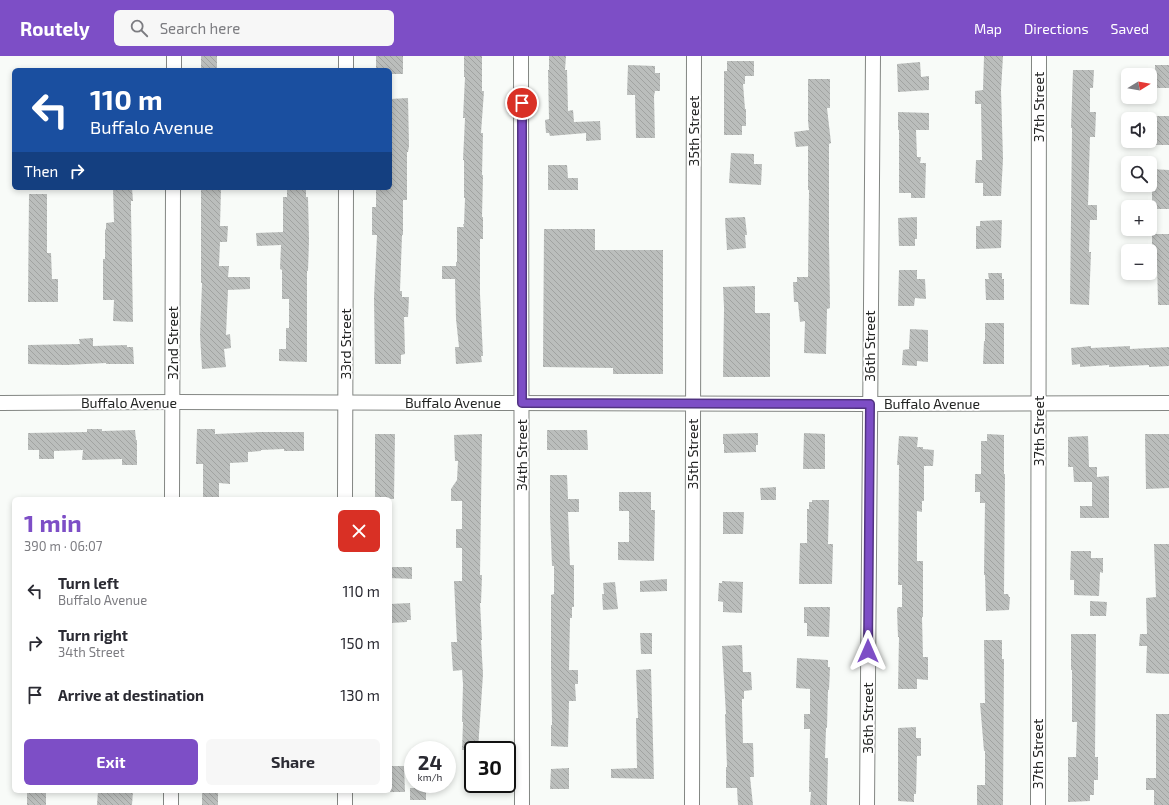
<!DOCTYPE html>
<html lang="en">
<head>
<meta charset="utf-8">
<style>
	:root { --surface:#fff; --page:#f7f7f7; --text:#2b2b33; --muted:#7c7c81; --accent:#7d4ec6 }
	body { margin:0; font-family:"Exo 2",sans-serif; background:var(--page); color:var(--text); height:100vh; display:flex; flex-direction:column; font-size:15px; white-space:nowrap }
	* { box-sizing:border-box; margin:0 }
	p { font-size:13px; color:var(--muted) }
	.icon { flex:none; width:22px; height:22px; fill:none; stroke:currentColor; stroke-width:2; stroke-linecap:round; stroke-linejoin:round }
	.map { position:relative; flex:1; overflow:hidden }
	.panel { position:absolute; left:12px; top:441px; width:380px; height:296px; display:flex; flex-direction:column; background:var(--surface); border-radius:6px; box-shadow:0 2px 6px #0003 }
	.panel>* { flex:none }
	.top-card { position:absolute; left:12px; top:12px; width:380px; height:122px; border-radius:6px; box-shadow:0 2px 6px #0003; background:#1a4fa0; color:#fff; overflow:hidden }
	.needle { width:26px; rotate:79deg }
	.buttons { position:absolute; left:1121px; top:12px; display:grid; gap:8px }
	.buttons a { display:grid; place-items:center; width:36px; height:36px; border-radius:6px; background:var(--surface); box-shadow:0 2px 6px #0003; font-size:20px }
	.speed { position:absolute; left:404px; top:685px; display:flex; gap:8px; font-size:20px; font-weight:700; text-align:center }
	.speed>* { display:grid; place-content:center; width:52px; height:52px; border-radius:50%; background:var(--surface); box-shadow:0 2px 6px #0003; line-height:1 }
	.speed small { font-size:10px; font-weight:400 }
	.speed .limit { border:2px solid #111; border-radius:6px; background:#fff; color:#111 }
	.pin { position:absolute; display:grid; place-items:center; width:34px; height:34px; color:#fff; margin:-17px; border:2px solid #fff; border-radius:50%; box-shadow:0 1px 4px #0007 }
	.me { position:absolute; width:44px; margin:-22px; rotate:0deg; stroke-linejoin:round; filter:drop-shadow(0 0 3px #0008) }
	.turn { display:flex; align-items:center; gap:14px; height:84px; padding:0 12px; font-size:18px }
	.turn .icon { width:52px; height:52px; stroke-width:2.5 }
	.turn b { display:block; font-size:28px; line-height:34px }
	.then { display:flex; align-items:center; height:38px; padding:0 12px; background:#0003; gap:8px; font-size:15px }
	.round { display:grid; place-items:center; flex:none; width:42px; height:42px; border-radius:6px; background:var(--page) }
	.overview { display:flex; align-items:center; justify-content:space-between; height:68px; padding:0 12px }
	h1 { font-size:24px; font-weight:700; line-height:30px; color:var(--accent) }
	.action { display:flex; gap:8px; margin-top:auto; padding:8px 12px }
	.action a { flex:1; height:46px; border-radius:6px; background:var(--accent); color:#fff; font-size:16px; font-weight:700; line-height:46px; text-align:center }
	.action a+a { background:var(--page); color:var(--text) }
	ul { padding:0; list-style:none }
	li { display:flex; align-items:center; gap:12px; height:52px; padding:0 12px }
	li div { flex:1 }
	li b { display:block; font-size:15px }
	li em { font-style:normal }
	header { display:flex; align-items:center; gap:24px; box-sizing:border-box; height:56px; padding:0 20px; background:var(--accent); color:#fff }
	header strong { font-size:19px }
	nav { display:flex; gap:22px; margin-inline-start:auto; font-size:14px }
	.search { width:280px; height:36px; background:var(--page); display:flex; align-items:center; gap:10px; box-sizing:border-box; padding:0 14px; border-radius:6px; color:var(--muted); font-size:15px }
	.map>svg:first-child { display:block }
	.building { fill:url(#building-back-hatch) }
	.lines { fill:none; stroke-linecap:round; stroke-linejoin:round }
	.minor-casing { stroke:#838683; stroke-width:16 }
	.minor { stroke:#fff; stroke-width:14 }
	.route-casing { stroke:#513381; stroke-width:10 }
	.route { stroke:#7d4ec6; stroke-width:7 }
	.labels { text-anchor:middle; stroke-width:3.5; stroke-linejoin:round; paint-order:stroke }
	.street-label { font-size:14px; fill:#242524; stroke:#fff }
</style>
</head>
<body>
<header>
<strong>Routely</strong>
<div class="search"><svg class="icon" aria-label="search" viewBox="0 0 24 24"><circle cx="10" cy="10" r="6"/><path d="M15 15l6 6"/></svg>Search here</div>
<nav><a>Map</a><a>Directions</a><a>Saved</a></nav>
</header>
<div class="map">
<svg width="1169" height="749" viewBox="0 0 1169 749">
	<defs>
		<pattern id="building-back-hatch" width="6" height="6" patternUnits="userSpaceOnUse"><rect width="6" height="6" fill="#bbbebc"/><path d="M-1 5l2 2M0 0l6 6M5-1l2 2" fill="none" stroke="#a1a3a1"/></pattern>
	</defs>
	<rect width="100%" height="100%" fill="#f8fbf8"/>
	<g class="building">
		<rect x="201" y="0" width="16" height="14"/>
		<polygon points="376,0 403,0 403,18 390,18 391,14 376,14"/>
		<polygon points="464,0 482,0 482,35 484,35 481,77 483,77 482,119 483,119 482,161 483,161 483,183 480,183 480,238 483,300 481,300 482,306 456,308 455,291 459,291 456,263 455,223 442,223 442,210 456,210 456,206 457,206 457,171 464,171 463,168 464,168 465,142 464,142 464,104 463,104 465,62 463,62 465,21 464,21"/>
		<polygon points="549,0 566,0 565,14 567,14 568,55 573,54 574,66 600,65 601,84 586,85 586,77 550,80 549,77 546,77 545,64 549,63 548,14 549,14"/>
		<polygon points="984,0 1003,0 1001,34 1003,103 1001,140 983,140 983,127 975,127 976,104 982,104 981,48 975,48 975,35 983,34"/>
		<polygon points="727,5 754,5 754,20 745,20 745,28 743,28 745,53 746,53 746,70 742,70 742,79 724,79 724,15 727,15"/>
		<polygon points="920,6 921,21 929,20 929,34 898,36 897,8"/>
		<polygon points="628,9 655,10 655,17 660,17 660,35 655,35 654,40 655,82 636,82 635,39 627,39"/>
		<rect x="1155" y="9" width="14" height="23"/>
		<polygon points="1073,14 1094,14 1093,32 1090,32 1090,56 1096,56 1095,81 1090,81 1088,149 1097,149 1097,164 1090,164 1089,196 1091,196 1089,249 1070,248 1072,72 1071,72"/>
		<polygon points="808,23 830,23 830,52 827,52 831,87 829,88 829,185 830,252 827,253 826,298 804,297 805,265 800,266 798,246 794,246 793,226 797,226 797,221 808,221 809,134 808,134 808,90 796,91 794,76 809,74 808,65"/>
		<polygon points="408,42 409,90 408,96 407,96 407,144 403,144 403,179 402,179 400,235 402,235 402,241 409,241 408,261 404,261 405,298 401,299 401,308 375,308 374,242 377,179 372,179 372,151 376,151 376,132 390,132 390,43"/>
		<polygon points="898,56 929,57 929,74 916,74 917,101 921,101 920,107 926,107 925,142 911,142 911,137 899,137 899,74 898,74"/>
		<rect x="1150" y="60" width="19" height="29"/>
		<polygon points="731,97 754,98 754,108 762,108 761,129 729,127"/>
		<polygon points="548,109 567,109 568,122 578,122 578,134 548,134"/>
		<polygon points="1150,113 1169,114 1169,153 1152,153 1152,130 1150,130"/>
		<polygon points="113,132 132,132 133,145 131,145 131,154 133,266 113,265 114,244 103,244 103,203 105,203 105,174 106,173 106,167 114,166"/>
		<polygon points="201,132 221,132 220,170 228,170 227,186 220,186 219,210 229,210 228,221 250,221 250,233 228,234 226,279 230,278 231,292 224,293 226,311 202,313 200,279 202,227 201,227"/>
		<polygon points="287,132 306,132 306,141 308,141 309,184 308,215 307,215 307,306 279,305 279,293 286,293 286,272 289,272 289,243 282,243 282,214 280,213 281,189 257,190 256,177 283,176 283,141 287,141"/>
		<polygon points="29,138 47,138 47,197 51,197 52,223 58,223 58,246 28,246"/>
		<polygon points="745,161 747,179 745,179 746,192 727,194 725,162"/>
		<polygon points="917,161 917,183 915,183 915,190 899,190 898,162"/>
		<polygon points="1002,164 1001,192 976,193 976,170 980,170 980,165"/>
		<polygon points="544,173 595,173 595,194 663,194 663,318 613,318 613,312 543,311"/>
		<polygon points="1152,178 1169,178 1169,249 1158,249 1157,206 1152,206"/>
		<polygon points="899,214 917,214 917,223 925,223 926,243 915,242 914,250 898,250"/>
		<polygon points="988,217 1002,217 1002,223 1004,223 1004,244 986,244 985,223 989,223"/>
		<polygon points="755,230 755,257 770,257 770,321 723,321 724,252 723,231"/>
		<polygon points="985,267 1004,267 1004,308 983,308 984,285 985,285"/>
		<polygon points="910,273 928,274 928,306 917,305 917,310 902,309 903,294 909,293"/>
		<polygon points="93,282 93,290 127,289 127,291 133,291 134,308 106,308 106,307 66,309 28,308 28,289 80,288 79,283"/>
		<polygon points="1091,290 1091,292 1130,290 1130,293 1169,291 1169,310 1149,311 1149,309 1109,311 1109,309 1080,311 1080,308 1072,309 1071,292"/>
		<polygon points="87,373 102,373 102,375 135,374 136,384 137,384 137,409 122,409 122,403 82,404 83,394 54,395 54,403 39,403 39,394 28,394 28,377 87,376"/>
		<polygon points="197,373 215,373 215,378 260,376 304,376 304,395 284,395 284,393 261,394 261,395 248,396 248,406 230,407 230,428 219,427 219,443 203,443 203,408 196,408"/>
		<polygon points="547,374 587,374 588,394 547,394"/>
		<polygon points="758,377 758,389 756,389 756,396 724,397 724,388 723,388 723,378"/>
		<polygon points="804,377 825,378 825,413 803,413"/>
		<polygon points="375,378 395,378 394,443 375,443"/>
		<polygon points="482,378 480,519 482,519 481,547 480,547 482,584 481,584 483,618 478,694 462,694 463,666 462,666 463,628 462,614 453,615 451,586 457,586 454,525 462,525 462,492 456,492 456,473 462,473 462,445 451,445 451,433 457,424 458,405 455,405 454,379"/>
		<polygon points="987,378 1004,379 1004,418 1005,418 1004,538 1008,538 1009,541 1010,541 1009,554 986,555 985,519 984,519 985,447 980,447 980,436 975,436 975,418 981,418 981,385 987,385"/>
		<polygon points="1145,378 1169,378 1169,432 1146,433"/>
		<polygon points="899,380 918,381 917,391 923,391 923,393 934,394 933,410 924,410 924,445 922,445 922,456 917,455 917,505 923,505 923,561 922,561 923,601 928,601 928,624 917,623 917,633 898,633 899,581 898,581 897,553 898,551 902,551 902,529 898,529 899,409 897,409"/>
		<polygon points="1088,380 1089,411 1097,411 1097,421 1109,420 1109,462 1080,462 1080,450 1092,450 1092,426 1074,426 1073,411 1068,411 1068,381"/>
		<polygon points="550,419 567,419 568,443 579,443 579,456 568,456 570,509 574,509 574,551 572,551 572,562 570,562 569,614 578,614 578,628 575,628 576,645 569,645 568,691 551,690 551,669 552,669 551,611 551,539 554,538 554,510 552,510 550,460"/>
		<polygon points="776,431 776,444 761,444 760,432"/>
		<polygon points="619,436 651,436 651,454 655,454 654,505 618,504 618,486 629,486 629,455 619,455"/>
		<polygon points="812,444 829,444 828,488 833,488 832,528 799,528 800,487 807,487 807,453 809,453 809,446 812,446"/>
		<polygon points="723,456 744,456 743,478 723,478"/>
		<polygon points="1154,488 1169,488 1169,618 1146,617 1147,590 1139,590 1140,578 1147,578 1146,542 1156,541"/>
		<polygon points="1071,495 1091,495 1091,502 1103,502 1103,517 1100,516 1099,540 1074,539 1074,524 1070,524"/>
		<polygon points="390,511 412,511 412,523 390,522"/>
		<polygon points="667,523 667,535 640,536 640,525"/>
		<polygon points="722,525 743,526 742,557 723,556 723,546 718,545 719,527 722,527"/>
		<polygon points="615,526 618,553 603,554 602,538 604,538 603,527"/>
		<polygon points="1090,545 1107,546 1106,560 1090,560"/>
		<polygon points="410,547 411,564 407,564 407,566 390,567 390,548"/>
		<polygon points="804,551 830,551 829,581 807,580 807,567 804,567"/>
		<polygon points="640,577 652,577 652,598 641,598"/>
		<polygon points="1071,578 1096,578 1095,701 1098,701 1098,724 1094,724 1094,739 1090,739 1090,745 1068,746 1068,701 1076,701 1077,666 1072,666 1072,614 1071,614"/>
		<polygon points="984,584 1002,584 1002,603 1004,603 1003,749 977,749 977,729 985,729 985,695 984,695 980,647 985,647"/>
		<polygon points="742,589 743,616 751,616 752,634 744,635 744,643 742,643 742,649 743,687 753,687 754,721 750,721 753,749 738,749 737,732 726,732 726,711 727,711 725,658 726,658 722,590"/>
		<polygon points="797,602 828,604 828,611 830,611 829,634 828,634 827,672 826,672 825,702 828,702 827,749 810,749 811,736 809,736 810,673 804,673 804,658 810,658 810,633 796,632"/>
		<polygon points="651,613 654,723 611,722 611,713 637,712 636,662 638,662 636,614"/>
		<polygon points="1156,658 1169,658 1169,749 1154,749 1154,734 1146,734 1146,722 1156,722"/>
		<polygon points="916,671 916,682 921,682 921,700 917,700 916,738 914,738 914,746 898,745 898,672"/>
		<polygon points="390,710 404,710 405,736 390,736"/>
		<polygon points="569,712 569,733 550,733 551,713"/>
		<rect x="410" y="732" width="16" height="12"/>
		<polygon points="98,735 133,735 132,749 97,749"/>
		<rect x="27" y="736" width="19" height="13"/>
		<polygon points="218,736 218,749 202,749 202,737"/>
	</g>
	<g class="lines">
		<defs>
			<g id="minor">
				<polyline points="521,0 522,749"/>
				<polyline points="174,14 174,0"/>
				<polyline points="346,14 346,0"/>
				<polyline points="0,347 173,346 870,348 1169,347"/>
				<polyline points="172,443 173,132"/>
				<polyline points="345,443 346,132"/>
				<polyline points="171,749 171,735"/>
				<polyline points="345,749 345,735"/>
				<polyline points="692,749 694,0"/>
				<polyline points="867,749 873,0"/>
				<polyline points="1038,749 1039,0"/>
			</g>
		</defs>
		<use href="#minor" class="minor-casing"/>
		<use href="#minor" class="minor"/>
	</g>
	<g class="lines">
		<defs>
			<polyline id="route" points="522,47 522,347 870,348 868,595"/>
		</defs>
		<use href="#route" class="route-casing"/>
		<use href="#route" class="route"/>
	</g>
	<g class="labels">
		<g class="street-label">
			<text transform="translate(1039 51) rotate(-90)" y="5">37th Street</text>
			<text transform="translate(694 75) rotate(-90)" y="5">35th Street</text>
			<text transform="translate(173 287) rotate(-90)" y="5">32nd Street</text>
			<text transform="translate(346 288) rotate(-90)" y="5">33rd Street</text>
			<text transform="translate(870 290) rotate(-90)" y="5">36th Street</text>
			<text x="129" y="352">Buffalo Avenue</text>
			<text x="453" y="352">Buffalo Avenue</text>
			<text x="932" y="353">Buffalo Avenue</text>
			<text transform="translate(1039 375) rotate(-90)" y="5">37th Street</text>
			<text transform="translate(693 398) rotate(-90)" y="5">35th Street</text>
			<text transform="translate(522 399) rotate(-90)" y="5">34th Street</text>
			<text transform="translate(868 662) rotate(-90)" y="5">36th Street</text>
			<text transform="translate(1038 698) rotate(-90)" y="5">37th Street</text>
		</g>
	</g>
</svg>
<div class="buttons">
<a><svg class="needle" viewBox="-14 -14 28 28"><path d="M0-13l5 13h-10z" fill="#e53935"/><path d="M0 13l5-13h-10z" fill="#7c7c81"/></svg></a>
<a><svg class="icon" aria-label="sound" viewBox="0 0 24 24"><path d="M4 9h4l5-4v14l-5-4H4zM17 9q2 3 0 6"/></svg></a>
<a><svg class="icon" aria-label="search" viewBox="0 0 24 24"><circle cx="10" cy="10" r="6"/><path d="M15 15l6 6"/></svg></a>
<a>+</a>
<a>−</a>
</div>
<div class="speed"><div>24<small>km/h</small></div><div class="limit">30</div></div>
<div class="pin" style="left:522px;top:47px;background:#d93025"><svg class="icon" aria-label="arrive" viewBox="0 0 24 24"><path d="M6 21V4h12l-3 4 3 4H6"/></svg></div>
<svg class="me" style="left:868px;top:595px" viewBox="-20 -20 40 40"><path d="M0-17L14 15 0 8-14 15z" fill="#7d4ec6" stroke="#fff" stroke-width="4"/></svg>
<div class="top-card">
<div class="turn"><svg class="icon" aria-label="left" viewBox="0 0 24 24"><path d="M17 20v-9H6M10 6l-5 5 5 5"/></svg><div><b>110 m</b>Buffalo Avenue</div></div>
<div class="then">Then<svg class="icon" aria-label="right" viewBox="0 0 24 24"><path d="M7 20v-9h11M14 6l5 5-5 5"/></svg></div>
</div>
<section class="panel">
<div class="overview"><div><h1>1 min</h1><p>390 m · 06:07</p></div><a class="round" style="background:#d93025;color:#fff"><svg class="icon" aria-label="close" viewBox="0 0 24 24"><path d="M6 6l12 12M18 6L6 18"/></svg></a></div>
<ul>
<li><svg class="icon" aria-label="left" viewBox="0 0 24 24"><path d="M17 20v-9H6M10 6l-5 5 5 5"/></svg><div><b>Turn left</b><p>Buffalo Avenue</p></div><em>110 m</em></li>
<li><svg class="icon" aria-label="right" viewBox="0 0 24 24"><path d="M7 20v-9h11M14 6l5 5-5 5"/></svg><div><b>Turn right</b><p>34th Street</p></div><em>150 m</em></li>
<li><svg class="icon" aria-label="arrive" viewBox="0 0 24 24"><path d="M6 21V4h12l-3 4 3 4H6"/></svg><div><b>Arrive at destination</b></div><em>130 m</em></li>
</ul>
<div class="action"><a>Exit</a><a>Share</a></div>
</section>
</div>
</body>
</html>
